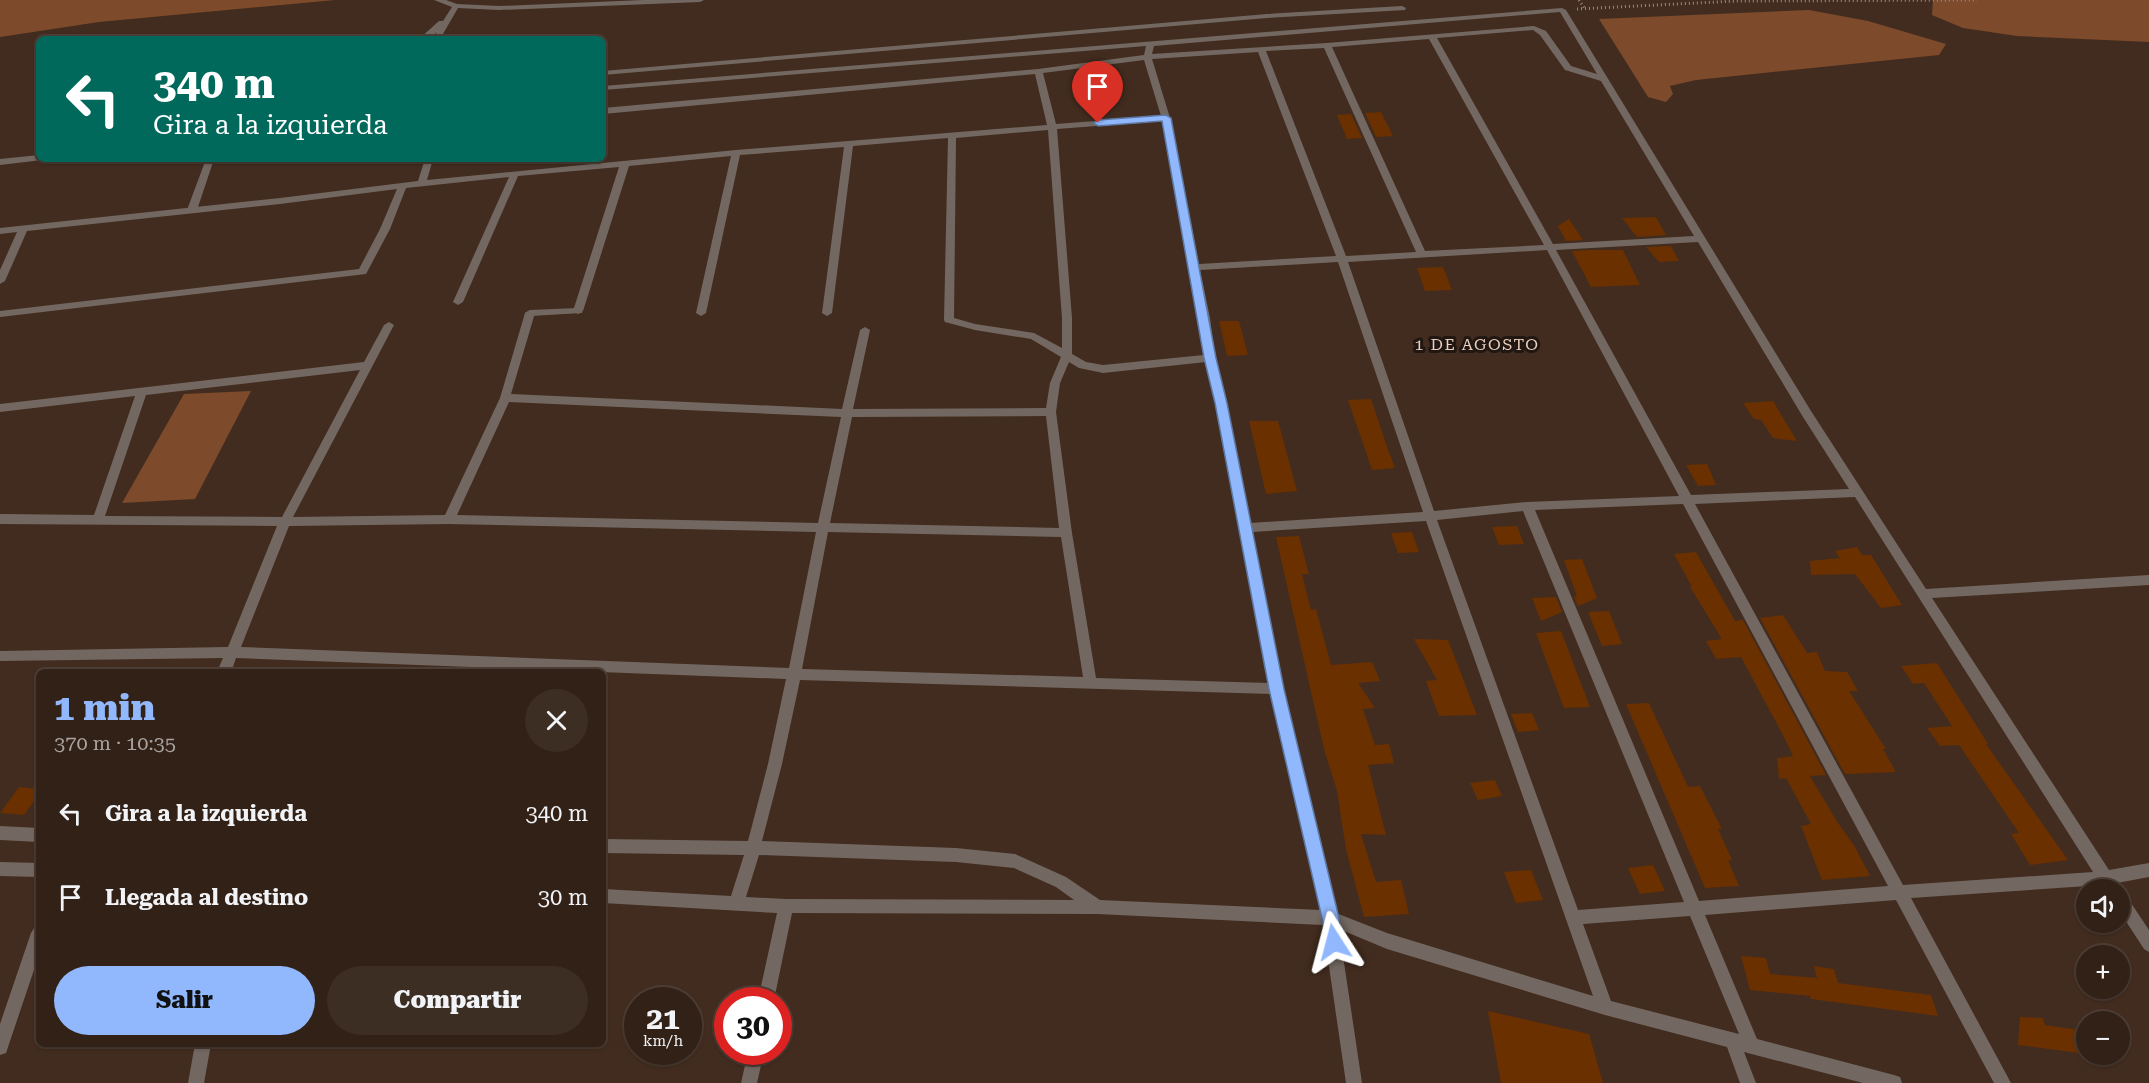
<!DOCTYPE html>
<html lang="es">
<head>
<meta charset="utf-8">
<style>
	:root { --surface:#322117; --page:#3d2e24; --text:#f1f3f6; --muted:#a8a3a1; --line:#4d3e36; --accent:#91b8fd }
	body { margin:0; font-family:"Roboto Serif",serif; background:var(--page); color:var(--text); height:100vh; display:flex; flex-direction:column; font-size:22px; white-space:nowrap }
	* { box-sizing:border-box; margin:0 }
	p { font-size:20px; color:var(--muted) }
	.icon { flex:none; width:33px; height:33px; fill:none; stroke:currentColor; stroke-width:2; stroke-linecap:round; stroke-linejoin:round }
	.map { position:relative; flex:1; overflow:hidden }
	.sheet { position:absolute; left:36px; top:669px; width:570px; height:378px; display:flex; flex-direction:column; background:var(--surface); border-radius:9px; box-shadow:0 2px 4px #0004,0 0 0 2px var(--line) }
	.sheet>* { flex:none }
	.top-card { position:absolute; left:36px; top:36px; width:570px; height:126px; border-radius:9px; box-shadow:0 2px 4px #0004,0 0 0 2px var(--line); background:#00695c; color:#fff; overflow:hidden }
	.buttons { position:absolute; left:2076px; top:879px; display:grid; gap:12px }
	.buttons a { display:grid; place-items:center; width:54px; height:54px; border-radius:50%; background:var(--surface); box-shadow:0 2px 4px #0004,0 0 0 2px var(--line); font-size:30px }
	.speed { position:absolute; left:624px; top:987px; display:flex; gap:12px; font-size:30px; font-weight:700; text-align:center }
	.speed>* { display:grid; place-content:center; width:78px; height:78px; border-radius:50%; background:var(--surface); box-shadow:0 2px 4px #0004,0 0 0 2px var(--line); line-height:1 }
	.speed small { font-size:15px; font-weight:400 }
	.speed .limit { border:9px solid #d22; background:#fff; color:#111 }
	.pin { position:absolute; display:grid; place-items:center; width:51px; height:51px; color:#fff; margin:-62px -26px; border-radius:50% 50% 50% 0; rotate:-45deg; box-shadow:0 0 6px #0007 }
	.pin .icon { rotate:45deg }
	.me { position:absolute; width:66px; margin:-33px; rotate:351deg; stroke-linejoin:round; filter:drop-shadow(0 0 4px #0008) }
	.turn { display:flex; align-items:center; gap:21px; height:126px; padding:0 18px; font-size:27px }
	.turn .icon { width:78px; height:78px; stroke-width:2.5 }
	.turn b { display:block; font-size:42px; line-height:51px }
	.round { display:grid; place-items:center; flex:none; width:63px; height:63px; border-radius:32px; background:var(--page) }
	.overview { display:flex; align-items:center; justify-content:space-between; height:102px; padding:0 18px }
	h1 { font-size:36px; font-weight:800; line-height:45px; color:var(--accent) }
	.cta { display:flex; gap:12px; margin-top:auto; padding:12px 18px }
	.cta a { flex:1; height:69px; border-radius:36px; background:var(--accent); color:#111; font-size:24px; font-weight:800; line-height:69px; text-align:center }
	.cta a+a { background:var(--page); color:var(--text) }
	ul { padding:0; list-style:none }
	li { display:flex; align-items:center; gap:18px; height:84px; padding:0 18px }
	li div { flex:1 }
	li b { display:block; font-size:22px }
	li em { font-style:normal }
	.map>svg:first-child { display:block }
	.green { fill:#7d4b2c }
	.building { fill:#6a3000 }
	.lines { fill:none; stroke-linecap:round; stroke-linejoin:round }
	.path { stroke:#99877d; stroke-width:3; stroke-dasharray:1 3; stroke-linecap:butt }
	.service { fill:#736861; fill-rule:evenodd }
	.minor { fill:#736861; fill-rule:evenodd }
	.route { fill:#91b8fd; stroke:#5e78a4; stroke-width:1.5 }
	.labels { text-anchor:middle; stroke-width:6; stroke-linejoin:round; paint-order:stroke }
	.neighbourhood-label { font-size:16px; letter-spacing:1.5px; fill:#ecd0bf; stroke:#211712 }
</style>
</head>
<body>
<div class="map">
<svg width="2149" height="1083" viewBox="0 0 2149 1083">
	<rect width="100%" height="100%" fill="#422c1f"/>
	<g class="green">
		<polygon points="0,0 335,0 99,22 0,37"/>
		<polygon points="1933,0 2149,0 2149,42 2017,36 1963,28 1932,15"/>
		<polygon points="1809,10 1868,21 1946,44 1939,55 1696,80 1670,86 1673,94 1666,102 1648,97 1599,19"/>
		<polygon points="251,391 195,499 122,503 184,394"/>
	</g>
	<g class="building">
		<polygon points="1381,112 1393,136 1376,137 1365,113"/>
		<polygon points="1351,114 1362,138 1347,139 1337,115"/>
		<polygon points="1656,217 1666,235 1637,237 1622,218"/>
		<polygon points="1569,219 1583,240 1566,241 1558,226"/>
		<polygon points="1671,246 1679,261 1659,262 1646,247"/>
		<polygon points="1590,250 1623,250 1640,285 1591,287 1572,251"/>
		<polygon points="1443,267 1452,290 1425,291 1417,268"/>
		<polygon points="1219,321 1239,321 1248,355 1227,356"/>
		<polygon points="1371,399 1387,447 1395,468 1372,470 1348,400"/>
		<polygon points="1773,401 1797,441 1773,438 1761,420 1754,419 1743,403"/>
		<polygon points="1249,421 1278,421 1297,491 1266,494"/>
		<polygon points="1707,464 1716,485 1698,486 1686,465"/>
		<polygon points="1517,526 1524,544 1499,545 1492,527"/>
		<polygon points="1412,532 1419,552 1398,553 1391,533"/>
		<polygon points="1299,536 1309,574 1302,574 1311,610 1316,609 1331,665 1372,662 1380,681 1358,683 1375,708 1363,709 1375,745 1389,744 1394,763 1368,765 1386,835 1361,834 1376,882 1401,880 1409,914 1364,917 1346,849 1337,791 1324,749 1276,537"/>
		<polygon points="1857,547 1862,555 1871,555 1902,605 1881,608 1855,574 1811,575 1810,561 1840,558 1835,551"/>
		<polygon points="1696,552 1735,621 1743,620 1826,775 1810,776 1836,820 1855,847 1870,876 1822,880 1801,826 1811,824 1786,778 1779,779 1777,758 1793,756 1783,735 1741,657 1716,659 1706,641 1722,639 1690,587 1692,587 1674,554"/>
		<polygon points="1582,559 1597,598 1578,606 1574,597 1577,596 1564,560"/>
		<polygon points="1556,597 1562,612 1541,621 1532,598"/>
		<polygon points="1609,611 1622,644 1602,646 1588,612"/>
		<polygon points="1783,615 1807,653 1817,652 1825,671 1847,672 1858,691 1849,691 1886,749 1883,749 1896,772 1845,774 1760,618"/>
		<polygon points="1561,631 1590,707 1564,708 1536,633"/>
		<polygon points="1414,639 1448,640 1477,715 1439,716 1426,681 1437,680"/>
		<polygon points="1937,663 1988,744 1986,744 2068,860 2030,865 2011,834 2019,833 1959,745 1940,746 1927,728 1952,726 1924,683 1913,684 1901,666"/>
		<polygon points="1649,703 1688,787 1700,786 1722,829 1718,829 1732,860 1728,860 1739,886 1705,888 1626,704"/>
		<polygon points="1532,713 1539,730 1518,732 1511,714"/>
		<polygon points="1495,780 1502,796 1478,800 1470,783"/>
		<polygon points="19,787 39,789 39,794 24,815 0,813"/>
		<polygon points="1653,865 1665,891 1640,894 1628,868"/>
		<polygon points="1531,870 1543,900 1516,903 1504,872"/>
		<polygon points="1741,956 1766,958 1770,974 1817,978 1814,966 1834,969 1838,983 1931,995 1938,1016 1811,999 1810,996 1750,990"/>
		<polygon points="1488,1011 1589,1034 1603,1083 1501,1083"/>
		<polygon points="2020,1017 2043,1018 2045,1025 2086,1031 2086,1054 2018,1045"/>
	</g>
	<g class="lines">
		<g class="path">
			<polyline points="1579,0 1585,9"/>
			<polyline points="1577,9 1737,1 1977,0"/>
		</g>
		<g class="service">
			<polygon points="434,0 446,0 457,4 499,6 643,0 704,0 700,2 499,10 458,8 440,39 432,39 437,32 428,39 419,39 439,21 443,21 452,7"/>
			<polygon points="1402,6 1406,8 1405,10 1267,18 603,75 603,71 1267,14"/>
			<polygon points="206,159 214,159 197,210 192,213 189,212 187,210"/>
			<polygon points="578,308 582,309 582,313 530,316 525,313 530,310"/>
		</g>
		<g class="minor">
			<path d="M1562,8L1566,10L1811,411L1926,589L2149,575V585L1932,598L2109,870L2149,863V877L2117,883L2120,890V892L2125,894L2149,930V952L2144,949L2120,912V890H2104L2102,885L1911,898L2011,1083H1994L1896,900L1705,915L1757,1039L1894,1075L1900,1077L1902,1083H1863L1744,1052L1756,1083H1740L1727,1047L1605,1015L1387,949L1339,929L1362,1083H1346L1323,925L1098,914L792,913L774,1000H758L777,913L603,903V889L731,896L744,855L603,853V839L748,841L768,764L786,679L236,658L231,672H217L223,658L0,661V651L228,647L277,526L0,524V514L94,515L135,396L0,412V404L364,362L384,325L389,322L394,325L293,517L445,515L500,398L525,313L530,310L535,313L511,394L842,409L860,330L865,327L870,330L853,409L1046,408L1050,383L1061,357L1031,339L975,330L945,322L944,320L948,138L853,146L832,313L827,316L822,313L844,147L740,155L706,313L701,316L696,313L731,156L629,166L583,311L578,314L573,311L619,167L518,176L463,302L458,305L453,302L509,177L406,188L390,229L366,274L0,317V311L359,269L380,229L397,189L280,204L27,231L5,281L0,284V270L17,232L0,234V228L280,198L418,181L425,159H433L427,180L736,150L1047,125L1035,74L603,114V108L1038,69L1144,55L1146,46L603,90V86ZM1560,12L1597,74L1571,66L1546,31L1534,26L1327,43L1152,54L1154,46ZM1533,30L1540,35L1565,70L1601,81L1694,236L1553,244L1437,38ZM1429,39L1544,245L1425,251L1332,47ZM1324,48L1416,252L1346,256L1266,51ZM1258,52L1336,256L1199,264L1170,118L1152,59ZM1144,60L1161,116L1056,124L1043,73ZM1162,121L1200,318L1204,355L1103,365L1086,362L1072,354V318L1057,129ZM1048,130L1062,318V348L1034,333L975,324L954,318L956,138ZM1698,242L1803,417L1849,489L1691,495L1556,250ZM1547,250L1679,496L1527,502L1434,511L1348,262ZM1338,262L1423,512L1250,523L1226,403L1215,358L1210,318L1200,270ZM1069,362L1079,368L1103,373L1206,362L1216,403L1269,683L1096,678L1072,533L1056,412L1060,383ZM360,370L282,517L105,516L146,395ZM509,402L841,417L818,523L457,515ZM1046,416L1059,528L830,523L852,417ZM1855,497L2093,872L1903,885L1695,504ZM1683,504L1888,886L1699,901L1535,510ZM1523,511L1684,902L1578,910L1437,520ZM1426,521L1593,996L1387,933L1336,913L1284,689L1252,532ZM449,524L816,532L789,668L241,647L289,526ZM828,532L1061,537L1083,677L802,669ZM800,680L1272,694L1321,910L1100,900L1066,877L1015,854L956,848L762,841L782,764ZM759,855L956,862L1014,868L1056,887L1074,900L786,899L746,897ZM1690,916L1739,1034L1611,1001L1583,924Z"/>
			<polygon points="39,155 39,159 42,160 0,165 0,159"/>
			<polygon points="0,826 39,828 39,842 0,840"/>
			<polygon points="0,862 39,863 39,877 0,876"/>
			<polygon points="39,926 39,955 8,1047 6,1053 0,1055 0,1024 31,933 34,928"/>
			<polygon points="195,1044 211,1044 204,1083 188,1083"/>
			<polygon points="748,1052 764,1052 757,1083 741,1083"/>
		</g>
	</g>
	<polygon class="route" points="1166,115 1171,118 1216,358 1227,403 1284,689 1339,918 1342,942 1340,948 1334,950 1328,948 1322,918 1269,689 1215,403 1204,358 1162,121 1098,126 1093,123 1098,120"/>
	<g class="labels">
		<g class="neighbourhood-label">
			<text x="1477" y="350">1 DE AGOSTO</text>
		</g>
	</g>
</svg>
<div class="buttons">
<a><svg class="icon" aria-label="sound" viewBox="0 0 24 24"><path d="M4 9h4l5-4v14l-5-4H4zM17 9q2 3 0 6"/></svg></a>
<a>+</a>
<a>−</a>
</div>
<div class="speed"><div>21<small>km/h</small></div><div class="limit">30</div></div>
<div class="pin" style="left:1098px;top:123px;background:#d93025"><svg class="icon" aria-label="arrive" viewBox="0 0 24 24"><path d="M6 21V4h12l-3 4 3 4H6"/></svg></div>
<svg class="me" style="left:1334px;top:942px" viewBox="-20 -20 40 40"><path d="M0-17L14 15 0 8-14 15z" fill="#91b8fd" stroke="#fff" stroke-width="4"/></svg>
<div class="top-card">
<div class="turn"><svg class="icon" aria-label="left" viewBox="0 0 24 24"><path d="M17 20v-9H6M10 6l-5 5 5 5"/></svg><div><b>340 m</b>Gira a la izquierda</div></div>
</div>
<section class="sheet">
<div class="overview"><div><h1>1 min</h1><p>370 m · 10:35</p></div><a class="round"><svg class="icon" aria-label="close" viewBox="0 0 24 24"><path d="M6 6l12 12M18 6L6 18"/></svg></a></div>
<ul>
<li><svg class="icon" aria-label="left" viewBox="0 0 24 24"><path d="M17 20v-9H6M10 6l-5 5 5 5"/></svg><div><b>Gira a la izquierda</b></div><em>340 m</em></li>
<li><svg class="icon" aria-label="arrive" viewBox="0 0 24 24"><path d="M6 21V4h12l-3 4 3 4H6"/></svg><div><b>Llegada al destino</b></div><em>30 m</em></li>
</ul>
<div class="cta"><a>Salir</a><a>Compartir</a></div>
</section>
</div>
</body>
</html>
